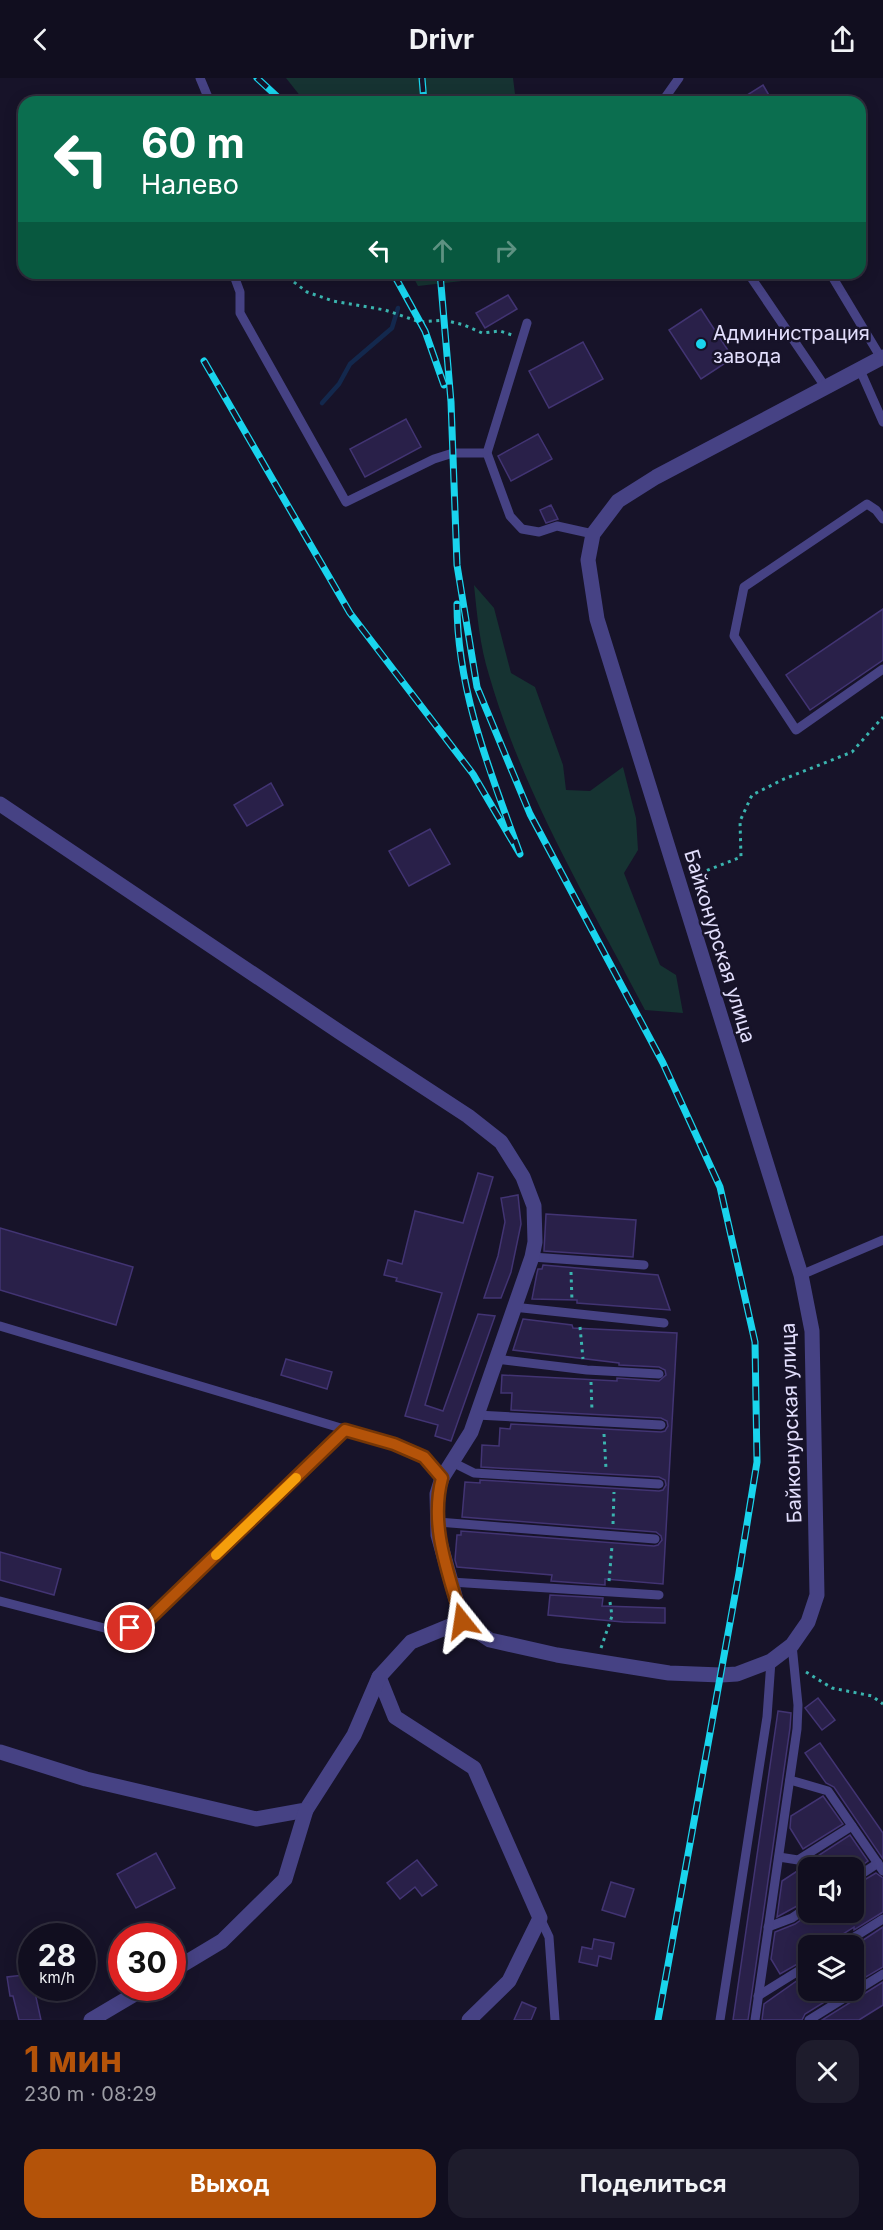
<!DOCTYPE html>
<html lang="ru">
<head>
<meta charset="utf-8">
<style>
	:root { --surface:#110e1f; --page:#1e1c2c; --text:#f1f3f6; --muted:#9c9ca4; --line:#302e3d; --accent:#b45309 }
	body { margin:0; font-family:Inter,sans-serif; background:var(--page); color:var(--text); height:100vh; display:flex; flex-direction:column; font-size:22px; white-space:nowrap }
	* { box-sizing:border-box; margin:0 }
	p { font-size:20px; color:var(--muted) }
	.icon { flex:none; width:33px; height:33px; fill:none; stroke:currentColor; stroke-width:2; stroke-linecap:round; stroke-linejoin:round }
	.map { position:relative; height:1942px; overflow:hidden }
	.side { display:flex; flex-direction:column; background:var(--surface); flex:1 }
	.side>* { flex:none }
	.top-card { position:absolute; left:18px; top:18px; width:848px; height:183px; border-radius:18px; box-shadow:0 3px 15px #0003,0 0 0 2px var(--line); background:#0b6e4f; color:#fff; overflow:hidden }
	.fabs { position:absolute; left:798px; top:1779px; display:grid; gap:12px }
	.fabs a { display:grid; place-items:center; width:66px; height:66px; border-radius:12px; background:var(--surface); box-shadow:0 3px 15px #0003,0 0 0 2px var(--line); font-size:30px }
	.speed { position:absolute; left:18px; top:1845px; display:flex; gap:12px; font-size:30px; font-weight:700; text-align:center }
	.speed>* { display:grid; place-content:center; width:78px; height:78px; border-radius:50%; background:var(--surface); box-shadow:0 3px 15px #0003,0 0 0 2px var(--line); line-height:1 }
	.speed small { font-size:15px; font-weight:400 }
	.speed .limit { border:9px solid #d22; background:#fff; color:#111 }
	.pin { position:absolute; display:grid; place-items:center; width:51px; height:51px; color:#fff; margin:-26px; border:3px solid #fff; border-radius:50%; box-shadow:0 2px 6px #0007 }
	.me { position:absolute; width:66px; margin:-33px; rotate:345deg; stroke-linejoin:round; filter:drop-shadow(0 0 4px #0008) }
	.turn { display:flex; align-items:center; gap:21px; height:126px; padding:0 24px; font-size:27px }
	.turn .icon { width:78px; height:78px; stroke-width:2.5 }
	.turn b { display:block; font-size:42px; line-height:51px }
	.lanes { display:flex; align-items:center; height:57px; padding:0 24px; background:#0003; justify-content:center; gap:30px; direction:ltr }
	.lanes .off { opacity:.35 }
	.round { display:grid; place-items:center; flex:none; width:63px; height:63px; border-radius:18px; background:var(--page) }
	.headline { display:flex; align-items:center; justify-content:space-between; height:102px; padding:0 24px }
	h1 { font-size:36px; font-weight:700; line-height:45px; color:var(--accent) }
	.primary-button { display:flex; gap:12px; margin-top:auto; padding:12px 24px }
	.primary-button a { flex:1; height:69px; border-radius:18px; background:var(--accent); color:#fff; font-size:24px; font-weight:700; line-height:69px; text-align:center }
	.primary-button a+a { background:var(--page); color:var(--text) }
	header { display:flex; justify-content:space-between; align-items:center; height:78px; padding:0 24px; background:var(--surface); font-size:27px; font-weight:700 }
	.map>svg:first-child { display:block }
	.green { fill:#163332 }
	.lines { fill:none; stroke-linecap:round; stroke-linejoin:round }
	.stream { stroke:#13284d; stroke-width:4.5 }
	.building { fill:#292049; stroke:#423473; stroke-width:1.5 }
	.path { stroke:#3ab4af; stroke-width:3; stroke-dasharray:3 4.5; stroke-linecap:butt }
	.service { stroke:#464284; stroke-width:9 }
	.minor { stroke:#464284; stroke-width:15 }
	.rail-casing { stroke:#19d4ed; stroke-width:7 }
	.rail { stroke:#171329; stroke-width:4.5; stroke-dasharray:14; stroke-linecap:butt }
	.route-casing { stroke:#753606; stroke-width:15 }
	.route { stroke:#b45309; stroke-width:10 }
	.slow { stroke:#f59e0b; stroke-width:10 }
	.poi-dot { fill:#19d4ed; stroke:#171329; stroke-width:2 }
	.labels { text-anchor:middle; stroke-width:5; stroke-linejoin:round; paint-order:stroke }
	.poi-label { font-size:20px; fill:#e2defc; stroke:#171329; text-anchor:start }
	.street-label { font-size:20px; fill:#e2defc; stroke:#171329 }
</style>
</head>
<body>
<header><svg class="icon" aria-label="back" viewBox="0 0 24 24"><path d="M15 5l-7 7 7 7"/></svg>Drivr<svg class="icon" aria-label="share" viewBox="0 0 24 24"><path d="M12 15V3M7 8l5-5 5 5M5 13v7h14v-7"/></svg></header>
<div class="map">
<svg width="883" height="1942" viewBox="0 0 883 1942">
	<rect width="100%" height="100%" fill="#171329"/>
	<g class="green">
		<polygon points="286,0 513,0 516,24 305,24"/>
		<polygon points="411,195 481,195 471,202 418,208"/>
		<path d="M474,507L494,530L511,595L535,609L563,687L566,712L590,713L623,689L636,740L638,772L624,795L660,887L676,897L683,935L645,932C588,823 523,715 489,597C480,568 477,537 474,507Z"/>
	</g>
	<g class="lines">
		<polyline class="stream" points="322,325 339,306 350,286 392,250 398,230"/>
	</g>
	<g class="building">
		<polygon points="763,7 773,24 736,24"/>
		<polygon points="508,217 517,231 485,250 476,235"/>
		<polygon points="701,231 733,280 701,301 669,252"/>
		<polygon points="583,264 603,301 549,330 529,293"/>
		<polygon points="406,341 421,369 365,399 350,371"/>
		<polygon points="538,356 552,381 511,403 498,378"/>
		<polygon points="551,427 558,441 546,445 540,432"/>
		<polygon points="883,531 883,582 810,632 786,597"/>
		<polygon points="271,705 283,727 247,748 234,727"/>
		<polygon points="430,751 450,786 409,808 389,773"/>
		<polygon points="478,1095 493,1099 425,1327 443,1333 478,1236 495,1238 451,1363 435,1358 438,1347 405,1338 442,1215 396,1203 397,1200 384,1197 388,1182 402,1186 415,1133 463,1145"/>
		<polygon points="518,1117 521,1146 511,1194 501,1220 484,1220 498,1178 505,1144 501,1120"/>
		<polygon points="546,1136 636,1142 633,1179 544,1173"/>
		<polygon points="0,1150 133,1189 116,1247 0,1212"/>
		<polygon points="543,1187 658,1197 670,1232 577,1225 577,1222 532,1221 537,1195 538,1191 542,1191"/>
		<polygon points="523,1241 572,1247 573,1250 677,1255 663,1506 605,1501 605,1507 551,1503 552,1497 457,1489 455,1482 457,1457 461,1457 461,1453 654,1468 658,1467 662,1462 661,1458 656,1454 462,1439 465,1404 480,1405 480,1402 659,1413 663,1412 666,1407 665,1402 659,1399 481,1389 482,1367 499,1368 500,1350 510,1351 511,1346 661,1354 665,1353 668,1348 667,1343 661,1340 511,1332 512,1315 501,1315 502,1297 617,1303 617,1300 659,1303 666,1297 665,1292 659,1289 619,1287 619,1285 513,1272"/>
		<polygon points="286,1281 332,1294 327,1311 281,1297"/>
		<polygon points="0,1474 61,1491 54,1517 0,1502"/>
		<polygon points="550,1517 603,1520 602,1528 665,1530 665,1545 623,1544 548,1537"/>
		<polygon points="818,1620 835,1642 822,1652 805,1630"/>
		<polygon points="778,1633 791,1635 790,1650 748,1942 733,1942"/>
		<polygon points="820,1665 883,1755 883,1781 834,1709 826,1705 805,1675"/>
		<polygon points="823,1718 843,1746 803,1771 790,1750 791,1738"/>
		<polygon points="850,1757 868,1783 854,1793 854,1790 814,1790 810,1783"/>
		<polygon points="156,1775 175,1810 136,1830 117,1796"/>
		<polygon points="417,1782 437,1807 422,1818 415,1809 400,1821 387,1805"/>
		<polygon points="808,1786 808,1822 777,1839 782,1803"/>
		<polygon points="876,1795 883,1800 883,1834 854,1852 854,1849 824,1868 808,1868 808,1880 780,1896 771,1881 775,1854 795,1846 812,1834 854,1834 854,1808"/>
		<polygon points="611,1804 634,1811 625,1839 602,1832"/>
		<polygon points="883,1849 883,1889 854,1906 854,1868"/>
		<polygon points="594,1861 614,1865 611,1881 599,1878 597,1888 579,1884 582,1869 592,1871"/>
		<polygon points="808,1895 808,1912 844,1912 805,1936 802,1942 762,1942 764,1926"/>
		<polygon points="32,1896 32,1910 34,1910 41,1942 19,1942 13,1918 10,1918 7,1899"/>
		<polygon points="883,1904 883,1927 859,1942 822,1942"/>
		<polygon points="522,1924 536,1930 531,1942 514,1942"/>
	</g>
	<g class="lines">
		<g class="path">
			<polyline points="282,195 307,214 333,223 385,232 420,244 444,242 464,247 482,255 500,253 512,257"/>
			<polyline points="693,798 741,779 740,743 752,717 784,701 852,674 883,639"/>
			<polyline points="571,1194 572,1223"/>
			<polyline points="580,1249 583,1281"/>
			<polyline points="591,1304 592,1333"/>
			<polyline points="604,1356 606,1391"/>
			<polyline points="613,1446 614,1414"/>
			<polyline points="609,1503 612,1468"/>
			<polyline points="601,1570 612,1538 610,1524"/>
			<polyline points="806,1594 832,1610 872,1618 883,1626"/>
		</g>
		<g class="service">
			<polyline points="200,0 210,24"/>
			<polyline points="662,24 679,0"/>
			<polyline points="233,195 240,214 240,235 346,424 434,381 453,375 487,375"/>
			<polyline points="748,195 826,310"/>
			<polyline points="830,195 881,280"/>
			<polyline points="527,245 487,375 510,438 522,451 539,454 557,448 593,456"/>
			<polyline points="860,292 883,344"/>
			<polyline points="883,441 876,432 867,426 744,509 734,558 796,652 883,591"/>
			<polyline points="532,1179 644,1187"/>
			<polyline points="801,1197 883,1162"/>
			<polyline points="513,1229 664,1245"/>
			<polyline points="0,1248 394,1366 425,1379 442,1400"/>
			<polyline points="496,1281 587,1292 659,1296"/>
			<polyline points="477,1337 661,1347"/>
			<polyline points="452,1384 474,1395 659,1406"/>
			<polyline points="438,1444 655,1461"/>
			<polyline points="451,1504 659,1517"/>
			<polyline points="0,1523 116,1553 144,1546 345,1352"/>
			<polyline points="790,1702 828,1713 883,1793"/>
			<polyline points="779,1779 798,1782 852,1748"/>
			<polyline points="854,1801 878,1785"/>
			<polyline points="540,1840 549,1859 555,1942"/>
			<polyline points="768,1849 792,1840 808,1829"/>
			<polyline points="840,1868 883,1841"/>
			<polyline points="758,1918 808,1887"/>
			<polyline points="720,1942 767,1639 771,1583"/>
			<polyline points="755,1942 797,1651 798,1627 792,1567"/>
			<polyline points="809,1942 883,1896"/>
		</g>
		<g class="minor">
			<polyline points="0,726 341,955 468,1038 501,1064 523,1099 534,1128 535,1164 532,1179 471,1354 442,1400 437,1416 438,1457 462,1543 490,1562 557,1577 669,1595 721,1597 737,1596 771,1583 792,1567 808,1544 817,1517 812,1253 801,1197 597,541 588,482 593,456 618,423 656,399 883,279"/>
			<polyline points="379,1599 395,1639 474,1690 540,1840 509,1903 469,1942"/>
			<polyline points="0,1674 86,1701 256,1741 306,1732 354,1657 379,1599 411,1564 462,1543"/>
			<polyline points="172,1893 222,1863 285,1801 306,1732"/>
			<polyline points="91,1942 145,1910"/>
		</g>
		<defs>
			<g id="rail">
				<polyline points="257,0 283,24"/>
				<polyline points="422,0 424,24"/>
				<polyline points="393,195 425,253 444,307"/>
				<polyline points="440,195 451,324 457,487 477,609 530,736 663,985 720,1109 755,1264 757,1384 739,1495 658,1942"/>
				<path d="M204,283L350,535L473,696L520,776C491,696 457,613 457,526"/>
			</g>
		</defs>
		<use href="#rail" class="rail-casing"/>
		<use href="#rail" class="rail"/>
	</g>
	<g class="lines">
		<defs>
			<path id="route" d="M130,1550L144,1546L345,1352L394,1366L424,1379L442,1400C429,1449 449,1496 462,1543"/>
		</defs>
		<use href="#route" class="route-casing"/>
		<use href="#route" class="route"/>
		<polyline class="slow" points="216,1477 296,1400"/>
	</g>
	<circle class="poi-dot" cx="701" cy="266" r="6"/>
	<g class="labels">
		<g class="poi-label">
			<text x="713" y="262">Администрация<tspan x="713" dy="23">завода</tspan></text>
		</g>
		<g class="street-label">
			<text transform="translate(720 868) rotate(73)" y="7">Байконурская улица</text>
			<text transform="translate(791 1345) rotate(-92)" y="7">Байконурская улица</text>
		</g>
	</g>
</svg>
<div class="fabs">
<a><svg class="icon" aria-label="sound" viewBox="0 0 24 24"><path d="M4 9h4l5-4v14l-5-4H4zM17 9q2 3 0 6"/></svg></a>
<a><svg class="icon" aria-label="layers" viewBox="0 0 24 24"><path d="M12 4l9 5-9 5-9-5zM3 14l9 5 9-5"/></svg></a>
</div>
<div class="speed"><div>28<small>km/h</small></div><div class="limit">30</div></div>
<div class="pin" style="left:130px;top:1550px;background:#d93025"><svg class="icon" aria-label="arrive" viewBox="0 0 24 24"><path d="M6 21V4h12l-3 4 3 4H6"/></svg></div>
<svg class="me" style="left:462px;top:1543px" viewBox="-20 -20 40 40"><path d="M0-17L14 15 0 8-14 15z" fill="#b45309" stroke="#fff" stroke-width="4"/></svg>
<div class="top-card">
<div class="turn"><svg class="icon" aria-label="left" viewBox="0 0 24 24"><path d="M17 20v-9H6M10 6l-5 5 5 5"/></svg><div><b>60 m</b>Налево</div></div>
<div class="lanes"><svg class="icon" aria-label="left" viewBox="0 0 24 24"><path d="M17 20v-9H6M10 6l-5 5 5 5"/></svg><svg class="icon off" aria-label="ahead" viewBox="0 0 24 24"><path d="M12 20V5M6 11l6-6 6 6"/></svg><svg class="icon off" aria-label="right" viewBox="0 0 24 24"><path d="M7 20v-9h11M14 6l5 5-5 5"/></svg></div>
</div>
</div>
<section class="side">
<div class="headline"><div><h1>1 мин</h1><p>230 m · 08:29</p></div><a class="round"><svg class="icon" aria-label="close" viewBox="0 0 24 24"><path d="M6 6l12 12M18 6L6 18"/></svg></a></div>
<div class="primary-button"><a>Выход</a><a>Поделиться</a></div>
</section>
</body>
</html>
